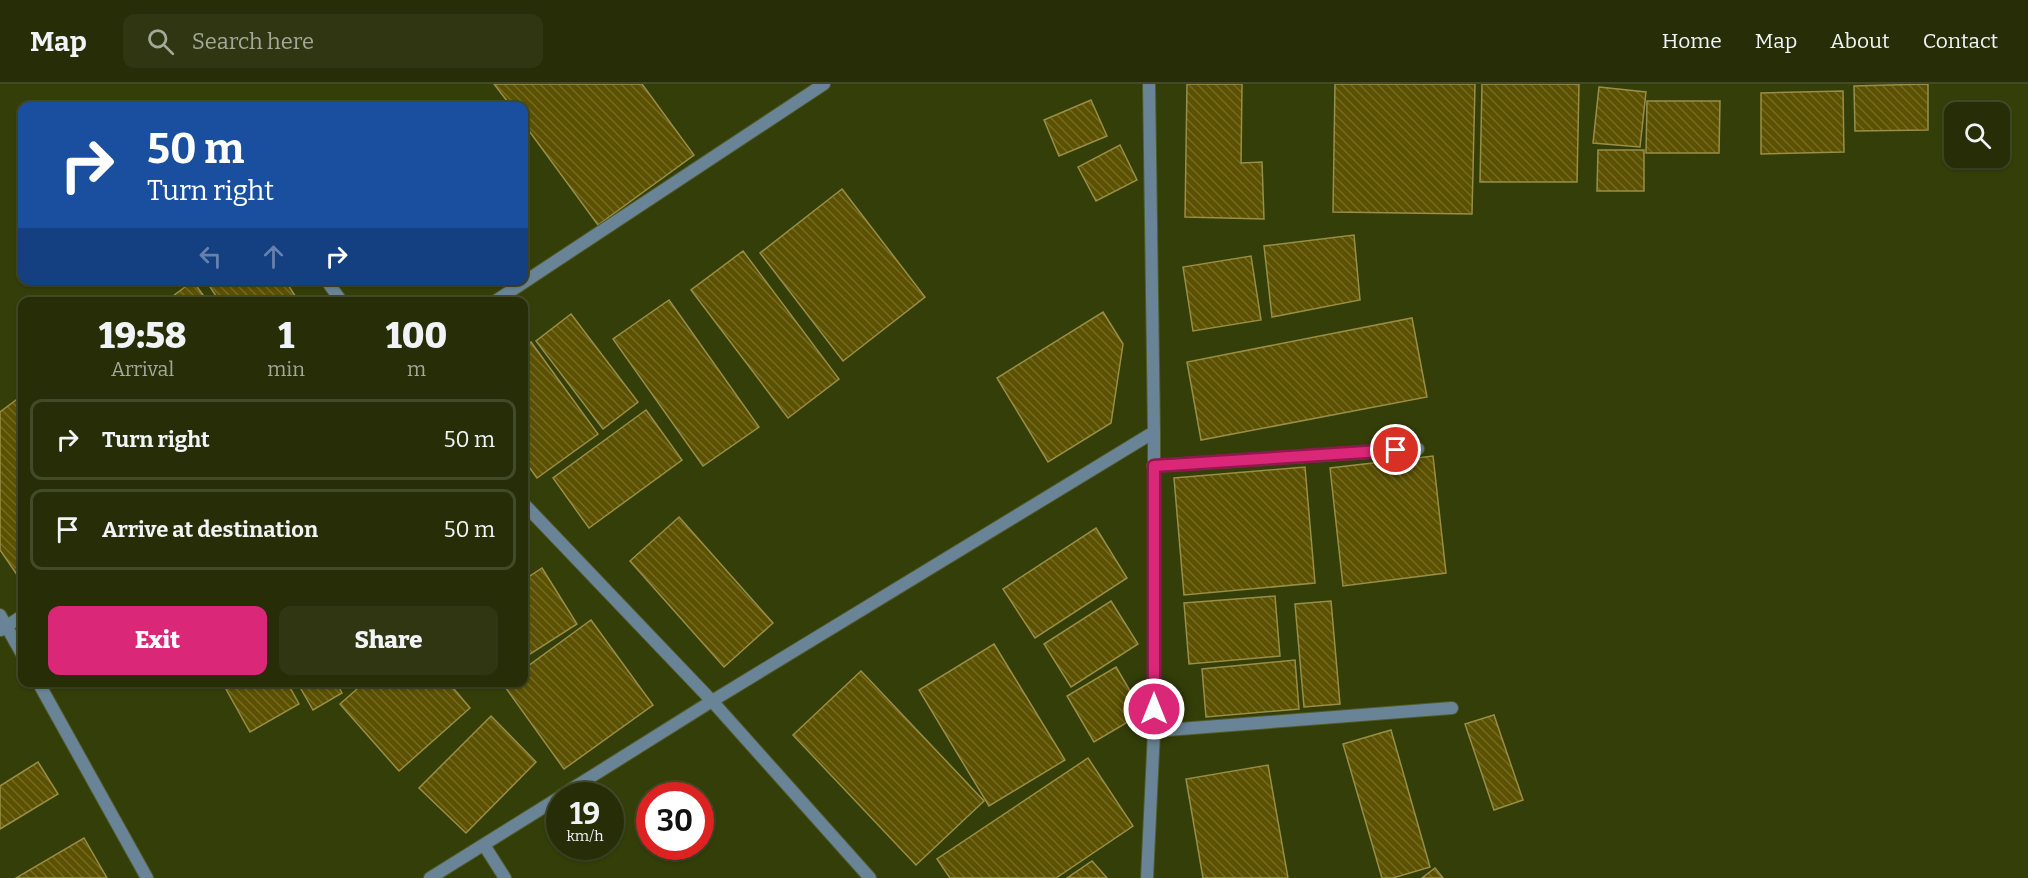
<!DOCTYPE html>
<html lang="en">
<head>
<meta charset="utf-8">
<style>
	:root { --surface:#272e07; --page:#2f3611; --text:#f1f3f6; --muted:#a4a89b; --line:#434a28; --accent:#db2777 }
	body { margin:0; font-family:Bitter,serif; background:var(--page); color:var(--text); height:100vh; display:flex; flex-direction:column; font-size:22px; white-space:nowrap }
	* { box-sizing:border-box; margin:0 }
	p { font-size:20px; color:var(--muted) }
	.icon { flex:none; width:33px; height:33px; fill:none; stroke:currentColor; stroke-width:2; stroke-linecap:round; stroke-linejoin:round }
	.map { position:relative; flex:1; overflow:hidden }
	.sheet { position:absolute; left:18px; top:213px; width:510px; height:390px; display:flex; flex-direction:column; background:var(--surface); border-radius:12px; box-shadow:0 2px 4px #0004,0 0 0 2px var(--line) }
	.sheet>* { flex:none }
	.hud { position:absolute; left:18px; top:18px; width:510px; height:183px; border-radius:12px; box-shadow:0 2px 4px #0004,0 0 0 2px var(--line); background:#1a4fa0; color:#fff; overflow:hidden }
	.buttons { position:absolute; left:1944px; top:18px; display:grid; gap:12px }
	.buttons a { display:grid; place-items:center; width:66px; height:66px; border-radius:12px; background:var(--surface); box-shadow:0 2px 4px #0004,0 0 0 2px var(--line); font-size:30px }
	.speed { position:absolute; left:546px; top:698px; display:flex; gap:12px; font-size:30px; font-weight:700; text-align:center }
	.speed>* { display:grid; place-content:center; width:78px; height:78px; border-radius:50%; background:var(--surface); box-shadow:0 2px 4px #0004,0 0 0 2px var(--line); line-height:1 }
	.speed small { font-size:15px; font-weight:400 }
	.speed .limit { border:9px solid #d22; background:#fff; color:#111 }
	.pin { position:absolute; display:grid; place-items:center; width:51px; height:51px; color:#fff; margin:-26px; border:3px solid #fff; border-radius:50%; box-shadow:0 2px 6px #0007 }
	.me { position:absolute; width:66px; margin:-33px; rotate:0deg; stroke-linejoin:round; filter:drop-shadow(0 0 4px #0008) }
	.turn { display:flex; align-items:center; gap:21px; height:126px; padding:0 30px; font-size:27px }
	.turn .icon { width:78px; height:78px; stroke-width:2.5 }
	.turn b { display:block; font-size:42px; line-height:51px }
	.lanes { display:flex; align-items:center; height:57px; padding:0 30px; background:#0003; justify-content:center; gap:30px; direction:ltr }
	.lanes .off { opacity:.35 }
	.eta { display:flex; justify-content:space-evenly; align-items:center; height:102px; text-align:center }
	.eta b { font-size:36px; font-weight:800; line-height:42px }
	.action { display:flex; gap:12px; margin-top:auto; padding:12px 30px }
	.action a { flex:1; height:69px; border-radius:12px; background:var(--accent); color:#fff; font-size:24px; font-weight:800; line-height:69px; text-align:center }
	.action a+a { background:var(--page); color:var(--text) }
	ul { padding:0; list-style:none }
	li { display:flex; align-items:center; gap:18px; height:81px; margin:0 12px 9px; padding:0 18px; border:3px solid var(--line); border-radius:12px }
	li div { flex:1 }
	li b { display:block; font-size:22px }
	li em { font-style:normal }
	header { display:flex; align-items:center; gap:36px; box-sizing:border-box; height:84px; padding:0 30px; background:var(--surface); border-bottom:2px solid var(--line) }
	header strong { font-size:28px }
	nav { display:flex; gap:33px; margin-inline-start:auto; font-size:21px }
	.search { width:420px; height:54px; background:var(--page); display:flex; align-items:center; gap:15px; box-sizing:border-box; padding:0 21px; border-radius:12px; color:var(--muted); font-size:22px }
	.map>svg:first-child { display:block }
	.building { fill:url(#building-back-hatch); stroke:#998e47; stroke-width:1.5 }
	.lines { fill:none; stroke-linecap:round; stroke-linejoin:round }
	.lane-casing { stroke:#515b29; stroke-width:14 }
	.street-casing { stroke:#515b29; stroke-width:14 }
	.lane { stroke:#6a8497; stroke-width:12 }
	.street { stroke:#6a8497; stroke-width:12 }
	.route-casing { stroke:#8e194d; stroke-width:15 }
	.route { stroke:#db2777; stroke-width:10 }
</style>
</head>
<body>
<header>
<strong>Map</strong>
<div class="search"><svg class="icon" aria-label="search" viewBox="0 0 24 24"><circle cx="10" cy="10" r="6"/><path d="M15 15l6 6"/></svg>Search here</div>
<nav><a>Home</a><a>Map</a><a>About</a><a>Contact</a></nav>
</header>
<div class="map">
<svg width="2028" height="794" viewBox="0 0 2028 794">
	<defs>
		<pattern id="building-back-hatch" width="6" height="6" patternUnits="userSpaceOnUse" patternTransform="scale(1.5)"><rect width="6" height="6" fill="#5b5101"/><path d="M-1 5l2 2M0 0l6 6M5-1l2 2" fill="none" stroke="#736a25"/></pattern>
	</defs>
	<rect width="100%" height="100%" fill="#343e09"/>
	<g class="building">
		<polygon points="494,0 642,0 694,71 598,141 524,40 524,22 511,22"/>
		<polygon points="1187,0 1242,0 1241,79 1262,78 1264,135 1185,133"/>
		<polygon points="1335,0 1475,0 1472,130 1333,128"/>
		<polygon points="1482,0 1579,0 1577,98 1480,98"/>
		<polygon points="1928,0 1928,46 1855,47 1854,2"/>
		<polygon points="1599,3 1646,8 1640,63 1593,59"/>
		<polygon points="1843,7 1844,68 1761,70 1761,9"/>
		<polygon points="1091,16 1107,52 1059,72 1044,36"/>
		<polygon points="1647,17 1720,17 1719,69 1646,69"/>
		<polygon points="1120,61 1137,96 1096,117 1078,83"/>
		<polygon points="1598,66 1644,66 1644,107 1597,107"/>
		<polygon points="842,105 925,213 843,277 760,169"/>
		<polygon points="1354,151 1360,216 1272,233 1264,162"/>
		<polygon points="743,167 839,295 788,334 691,206"/>
		<polygon points="1251,172 1261,236 1193,247 1183,183"/>
		<polygon points="213,196 285,196 299,218 220,218 208,200"/>
		<polygon points="193,197 208,218 165,218"/>
		<polygon points="669,216 759,343 703,382 613,255"/>
		<polygon points="1103,228 1123,260 1111,339 1048,378 997,294"/>
		<polygon points="571,230 638,318 603,345 536,257"/>
		<polygon points="1412,234 1427,313 1201,356 1187,278"/>
		<polygon points="531,258 598,350 537,394 524,376 524,263"/>
		<polygon points="20,313 22,316 22,498 0,466 0,328"/>
		<polygon points="646,326 682,376 589,444 553,394"/>
		<polygon points="1433,372 1446,489 1343,502 1330,384"/>
		<polygon points="1305,383 1315,499 1184,511 1174,394"/>
		<polygon points="679,433 773,539 724,583 630,477"/>
		<polygon points="1096,444 1127,494 1035,554 1003,505"/>
		<polygon points="542,484 577,540 524,574 524,496"/>
		<polygon points="1275,512 1280,572 1189,580 1184,519"/>
		<polygon points="1111,517 1138,560 1071,603 1044,560"/>
		<polygon points="1331,517 1340,620 1304,623 1295,520"/>
		<polygon points="591,536 653,621 564,685 503,600 524,598 524,585"/>
		<polygon points="994,560 1065,676 989,722 919,606"/>
		<polygon points="1295,576 1299,625 1206,633 1202,585"/>
		<polygon points="1116,583 1143,629 1094,658 1067,612"/>
		<polygon points="861,587 984,717 916,781 793,651"/>
		<polygon points="222,598 287,598 299,620 250,648"/>
		<polygon points="297,598 336,598 342,609 313,626"/>
		<polygon points="365,598 448,598 470,624 399,687 340,620"/>
		<polygon points="1494,631 1523,716 1494,726 1465,640"/>
		<polygon points="491,632 536,678 466,749 419,704"/>
		<polygon points="1391,646 1430,783 1393,794 1382,794 1343,660"/>
		<polygon points="1088,674 1133,742 1056,794 950,794 937,775"/>
		<polygon points="38,678 58,710 0,745 0,702"/>
		<polygon points="1268,681 1288,794 1203,794 1186,695"/>
		<polygon points="84,754 107,794 16,794"/>
		<polygon points="1092,777 1107,794 1067,794"/>
		<polygon points="1435,784 1443,794 1422,794"/>
	</g>
	<g class="lines">
		<defs>
			<g id="lane">
				<polyline points="1153,382 1418,365"/>
				<polyline points="484,761 505,794"/>
			</g>
			<g id="street">
				<polyline points="326,196 342,218"/>
				<polyline points="494,218 824,0"/>
				<polyline points="524,420 712,617 870,794"/>
				<polyline points="0,531 22,570"/>
				<polyline points="1,546 22,532"/>
				<polyline points="38,598 147,794"/>
				<polyline points="1154,647 1452,624"/>
				<polyline points="562,711 712,617 1154,348"/>
				<polyline points="430,794 560,713"/>
				<polyline points="1147,794 1154,647 1154,348 1149,0"/>
			</g>
		</defs>
		<use href="#lane" class="lane-casing"/>
		<use href="#street" class="street-casing"/>
		<use href="#lane" class="lane"/>
		<use href="#street" class="street"/>
	</g>
	<g class="lines">
		<defs>
			<polyline id="route" points="1154,625 1154,382 1396,366"/>
		</defs>
		<use href="#route" class="route-casing"/>
		<use href="#route" class="route"/>
	</g>
</svg>
<div class="buttons">
<a><svg class="icon" aria-label="search" viewBox="0 0 24 24"><circle cx="10" cy="10" r="6"/><path d="M15 15l6 6"/></svg></a>
</div>
<div class="speed"><div>19<small>km/h</small></div><div class="limit">30</div></div>
<div class="pin" style="left:1396px;top:366px;background:#d93025"><svg class="icon" aria-label="arrive" viewBox="0 0 24 24"><path d="M6 21V4h12l-3 4 3 4H6"/></svg></div>
<svg class="me" style="left:1154px;top:625px" viewBox="-20 -20 40 40"><circle r="17" fill="#db2777" stroke="#fff" stroke-width="3"/><path d="M0-11L8 9 0 5-8 9z" fill="#fff"/></svg>
<div class="hud">
<div class="turn"><svg class="icon" aria-label="right" viewBox="0 0 24 24"><path d="M7 20v-9h11M14 6l5 5-5 5"/></svg><div><b>50 m</b>Turn right</div></div>
<div class="lanes"><svg class="icon off" aria-label="left" viewBox="0 0 24 24"><path d="M17 20v-9H6M10 6l-5 5 5 5"/></svg><svg class="icon off" aria-label="ahead" viewBox="0 0 24 24"><path d="M12 20V5M6 11l6-6 6 6"/></svg><svg class="icon" aria-label="right" viewBox="0 0 24 24"><path d="M7 20v-9h11M14 6l5 5-5 5"/></svg></div>
</div>
<section class="sheet">
<div class="eta">
<div><b>19:58</b><p>Arrival</p></div>
<div><b>1</b><p>min</p></div>
<div><b>100</b><p>m</p></div>
</div>
<ul>
<li><svg class="icon" aria-label="right" viewBox="0 0 24 24"><path d="M7 20v-9h11M14 6l5 5-5 5"/></svg><div><b>Turn right</b></div><em>50 m</em></li>
<li><svg class="icon" aria-label="arrive" viewBox="0 0 24 24"><path d="M6 21V4h12l-3 4 3 4H6"/></svg><div><b>Arrive at destination</b></div><em>50 m</em></li>
</ul>
<div class="action"><a>Exit</a><a>Share</a></div>
</section>
</div>
</body>
</html>
